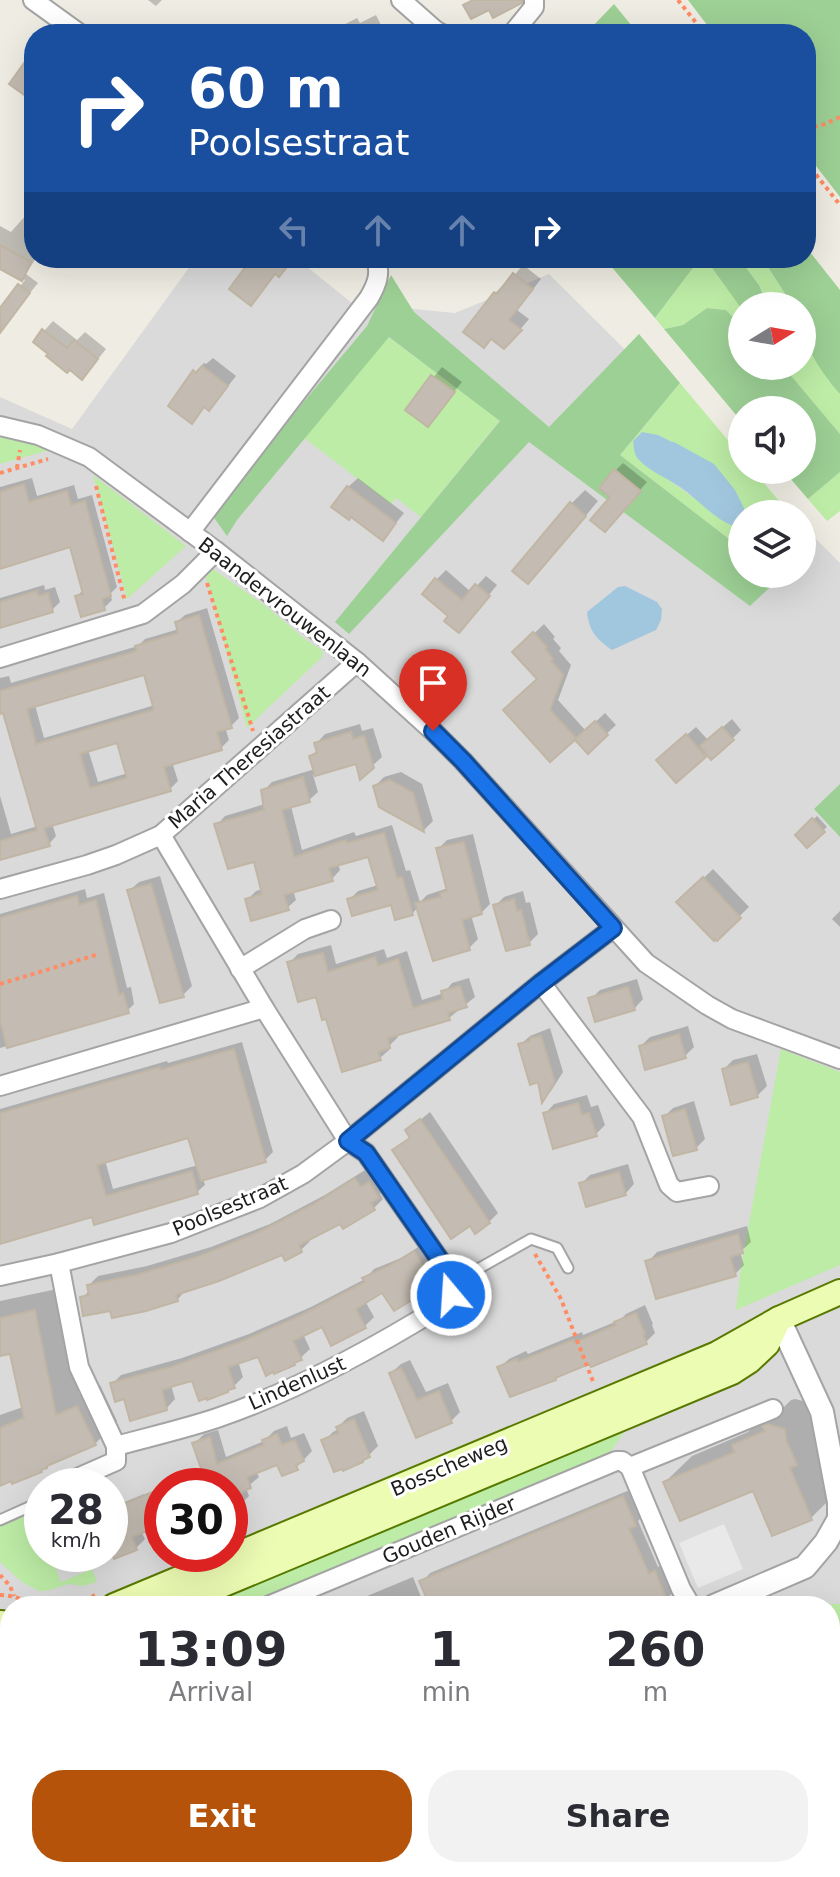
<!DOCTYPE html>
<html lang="en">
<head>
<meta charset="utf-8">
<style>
	:root { --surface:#fff; --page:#f2f2f3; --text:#2b2b33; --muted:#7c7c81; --accent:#b45309 }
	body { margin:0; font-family:"DejaVu Sans",sans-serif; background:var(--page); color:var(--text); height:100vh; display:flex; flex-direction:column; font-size:30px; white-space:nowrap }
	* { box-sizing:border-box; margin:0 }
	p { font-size:26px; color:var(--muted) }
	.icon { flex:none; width:44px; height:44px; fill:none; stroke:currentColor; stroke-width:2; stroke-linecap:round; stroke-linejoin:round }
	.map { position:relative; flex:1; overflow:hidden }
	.drawer { position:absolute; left:0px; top:1596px; width:840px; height:282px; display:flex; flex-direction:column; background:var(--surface); border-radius:32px 32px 0 0; box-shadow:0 8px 32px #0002 }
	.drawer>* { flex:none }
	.guide { position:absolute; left:24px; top:24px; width:792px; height:244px; border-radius:32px; box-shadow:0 8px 32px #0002; background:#1a4fa0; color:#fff; overflow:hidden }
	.needle { width:52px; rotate:79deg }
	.tools { position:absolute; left:728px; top:292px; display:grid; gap:16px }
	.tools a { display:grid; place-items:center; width:88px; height:88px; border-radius:50%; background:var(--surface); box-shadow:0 8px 32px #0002; font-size:40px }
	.speed { position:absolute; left:24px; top:1468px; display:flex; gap:16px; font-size:40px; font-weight:700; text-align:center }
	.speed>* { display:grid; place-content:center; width:104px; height:104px; border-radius:50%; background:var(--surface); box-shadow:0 8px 32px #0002; line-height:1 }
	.speed small { font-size:20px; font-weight:400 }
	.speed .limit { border:12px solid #d22; background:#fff; color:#111 }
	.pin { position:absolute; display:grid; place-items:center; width:68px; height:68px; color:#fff; margin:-82px -34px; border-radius:50% 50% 50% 0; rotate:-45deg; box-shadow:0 0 8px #0007 }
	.pin .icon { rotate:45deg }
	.me { position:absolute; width:88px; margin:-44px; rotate:342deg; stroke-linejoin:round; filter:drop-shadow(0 0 6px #0008) }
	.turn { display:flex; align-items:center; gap:28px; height:168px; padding:0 32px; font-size:36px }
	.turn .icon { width:104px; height:104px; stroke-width:2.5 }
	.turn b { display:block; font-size:56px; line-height:68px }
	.lanes { display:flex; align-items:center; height:76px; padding:0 32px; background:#0003; justify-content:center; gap:40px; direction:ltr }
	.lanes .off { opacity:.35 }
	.eta { display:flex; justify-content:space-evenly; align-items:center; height:136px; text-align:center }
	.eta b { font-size:48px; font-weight:800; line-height:56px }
	.action { display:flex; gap:16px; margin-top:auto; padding:16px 32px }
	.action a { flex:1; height:92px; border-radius:32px; background:var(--accent); color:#fff; font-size:32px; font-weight:800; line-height:92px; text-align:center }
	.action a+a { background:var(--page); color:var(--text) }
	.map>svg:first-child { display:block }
	.residential { fill:#dbdada; fill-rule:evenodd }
	.industrial { fill:#e8d4e1 }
	.grass { fill:#bdeca6 }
	.forest { fill:#9dd095 }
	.parking { fill:#e9e9e9 }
	.water { fill:#a1c7df }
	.shadow { fill:#0003; fill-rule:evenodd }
	.building { fill:#c4bcb2; stroke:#c1b6a4; stroke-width:2; fill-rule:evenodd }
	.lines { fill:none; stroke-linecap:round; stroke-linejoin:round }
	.service-casing { stroke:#a4a4a4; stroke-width:13 }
	.minor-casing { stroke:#a4a4a4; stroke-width:22 }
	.tertiary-casing { stroke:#a4a4a4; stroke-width:26 }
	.secondary-casing { stroke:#587900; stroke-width:28 }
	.path { stroke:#ff8c64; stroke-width:4; stroke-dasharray:4 4; stroke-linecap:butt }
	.service { stroke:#fff; stroke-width:9 }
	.minor { stroke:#fff; stroke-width:18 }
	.tertiary { stroke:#fff; stroke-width:22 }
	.secondary { stroke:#edfcb3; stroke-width:24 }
	.route-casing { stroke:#114b97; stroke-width:20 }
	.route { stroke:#1a73e8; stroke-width:14 }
	.labels { text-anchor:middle; stroke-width:6; stroke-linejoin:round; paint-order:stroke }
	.street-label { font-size:20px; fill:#1d1d1d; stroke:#fff }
</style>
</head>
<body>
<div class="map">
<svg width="840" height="1877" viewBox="0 0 840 1877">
	<rect width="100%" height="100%" fill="#efede3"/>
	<path class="residential" d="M196,258H296L352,303L455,313L549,274L742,466V470H746L791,514H742V574H802V525L840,563V1877H0V397L72,429ZM42,1486H110V1554H42ZM162,1486H230V1554H162ZM10,1606H830V1868H10Z"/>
	<polygon class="industrial" points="76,1868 553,1868 552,1877 76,1877"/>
	<g class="grass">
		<polygon points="698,258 705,258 742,308 742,326 726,310 707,308 683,325 664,329 655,318 699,260"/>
		<polygon points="739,258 762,258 793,306 768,306 759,285"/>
		<polygon points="802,330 828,380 840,394 840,434 783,366 802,366"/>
		<polygon points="388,337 500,420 421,517 396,498 391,504 304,438"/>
		<polygon points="680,383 742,457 742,470 753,470 790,514 744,514 744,508 672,442 658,435 636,457 735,527 742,528 742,549 620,455"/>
		<polygon points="0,433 57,448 0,464"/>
		<polygon points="840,472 840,511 827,521 808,499"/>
		<polygon points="93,475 186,546 127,599"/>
		<polygon points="213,569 267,607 305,639 323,651 322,657 247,728 204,571"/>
		<polygon points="781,1049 840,1072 840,1265 736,1310 741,1267"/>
		<polygon points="628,1427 608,1455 248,1606 181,1606"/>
		<polygon points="31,1511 42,1536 42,1554 50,1554 61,1582 92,1569 97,1582 83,1586 69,1584 46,1591 39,1591 22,1582 0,1562 0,1524"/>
		<polygon points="840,1604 840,1780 830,1777 830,1606 741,1606"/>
		<polygon points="0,1637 10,1639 10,1690 0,1691"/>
	</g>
	<g class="forest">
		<polygon points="688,0 840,0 840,197 806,153 806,34 714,34"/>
		<polygon points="614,4 636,31 638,34 596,34 591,28"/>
		<path d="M806,247L840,290V394C826,379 808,352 803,332C801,324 802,314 802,306H793L762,258H806Z"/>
		<polygon points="604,258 698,258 699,260 655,318"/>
		<polygon points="705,258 739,258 759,285 768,306 742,306 741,308"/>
		<polygon points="391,275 414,312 549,427 639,334 680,383 620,455 742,549 742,574 784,574 750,606 529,442 349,634 335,622 500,421 389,337 237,520 227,536 212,515 217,506 367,326"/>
		<polygon points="707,308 726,310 742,326 742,366 783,366 840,434 840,472 808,499 783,470 802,470 802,410 742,410 742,422 664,329 683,325"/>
		<polygon points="840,784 840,837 814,809"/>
	</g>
	<g class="parking">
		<polygon points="724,1524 743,1569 698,1588 679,1543"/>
		<polygon points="136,1868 201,1868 198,1877 114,1877"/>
		<polygon points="235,1868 343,1868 340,1877 264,1877"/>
	</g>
	<g class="water">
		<path d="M642,432L658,435L672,442H674L714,464L735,490L744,508L742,528C717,524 700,500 680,487C667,478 649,471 638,459C634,454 634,447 633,441Z"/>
		<path d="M625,586L657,602L662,609L661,620L656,630L612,650C596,639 589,631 587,612L618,587Z"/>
	</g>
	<g class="shadow">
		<polygon points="148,0 162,0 156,6"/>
		<polygon points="376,15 381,25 381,30 377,34 326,34 357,18 360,23"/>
		<polygon points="34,206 34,258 36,258 26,274 38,283 8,320 0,312 25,280 6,270 0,262 0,226 11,232"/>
		<polygon points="523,265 541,279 517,310 529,319 513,338 495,293 504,284 506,285"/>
		<polygon points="53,321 77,340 85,332 106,349 91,368 44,331"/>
		<polygon points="213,358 236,376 218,399 206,406 191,421 170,405 195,372 204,363 206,364"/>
		<polygon points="442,367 462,382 428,424 407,410"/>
		<polygon points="623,463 647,482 612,522 616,470"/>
		<polygon points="32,478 37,496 74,485 78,499 92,495 117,587 110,594 112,600 104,608 77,596 84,589 71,544 0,566 0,487"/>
		<polygon points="358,478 404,513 383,539 348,487"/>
		<polygon points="585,490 598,501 542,568 528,582 571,504"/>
		<polygon points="446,570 471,592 486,576 497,585 468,621 451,616 436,580"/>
		<polygon points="44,585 45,590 55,587 60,602 52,610 0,625 0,598"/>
		<path d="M207,608L239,718L231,726L225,727L229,740L221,748L172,762L178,781L170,789L52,823L56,836L49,844L0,858V796L11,834L38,826L4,710L0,712V678L9,676L11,683L138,646L145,639L179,629L177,622L185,615ZM146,673L155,705L44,738L35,705ZM118,740L128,773L98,782L88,749Z"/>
		<polygon points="544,624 555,637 553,639 561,648 559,651 571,665 558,700 586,731 605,713 616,725 588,751 575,737 550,760 539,679 515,652"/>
		<polygon points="732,719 741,730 732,739 707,752 676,780 668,751 696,727 708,740"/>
		<polygon points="360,724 362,731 373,728 382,757 372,766 358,762 313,775 318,792 309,800 291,806 302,850 354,832 356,836 392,825 406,871 410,870 420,902 427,895 448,888 438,849 447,840 473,834 490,904 481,913 471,915 478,939 469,948 418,907 412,914 392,902 349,900 358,891 378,885 369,854 338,863 340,870 332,879 293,890 296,900 287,908 247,900 256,891 263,889 255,859 217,825 225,816 265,804 263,791 272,782 315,769 311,756 318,750 316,744 325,734"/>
		<polygon points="401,772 422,784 433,821 424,830 381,806 375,786 384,777"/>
		<polygon points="817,816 827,827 807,845 798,835"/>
		<polygon points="713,869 749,907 717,938 679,902"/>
		<polygon points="160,876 192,986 183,995 129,891 139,882"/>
		<polygon points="85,889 87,898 104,893 127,988 131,987 134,1004 126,1012 0,1048 0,914"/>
		<polygon points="523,891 526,903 530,902 538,934 529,943 495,906 504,897"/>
		<polygon points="840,911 840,927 832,919"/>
		<polygon points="331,945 336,964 384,949 387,958 407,951 422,1000 444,993 452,983 469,978 475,997 449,1018 397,1033 398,1037 388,1047 389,1050 380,1058 327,1016 318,995 289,963 298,954"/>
		<polygon points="637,979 643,999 634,1009 591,999 600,990"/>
		<polygon points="688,1026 694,1047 685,1056 641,1046 650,1037"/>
		<polygon points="550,1028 563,1072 551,1091 544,1099 540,1080 520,1045 530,1036"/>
		<path d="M242,1042L273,1152L265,1160L203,1178L205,1185L197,1192L94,1215L0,1242V1109L167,1061L168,1063ZM189,1136L198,1165L113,1189L105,1160Z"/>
		<polygon points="757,1054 767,1086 757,1096 724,1069 733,1060"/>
		<polygon points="587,1095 591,1107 598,1105 605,1125 595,1135 545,1114 554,1104"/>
		<polygon points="694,1101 705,1139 696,1148 664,1117 673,1108"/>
		<polygon points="430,1112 498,1213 489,1222 470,1223 394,1150 411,1136 408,1130"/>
		<polygon points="628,1164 634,1184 625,1194 581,1184 590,1175"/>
		<polygon points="365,1170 371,1179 379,1174 387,1187 380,1194 383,1199 374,1208 344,1227 341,1221 309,1238 310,1241 301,1250 283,1253 186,1290 177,1300 112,1309 82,1298 90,1290 89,1285 98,1276 147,1266 211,1247 270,1224 325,1195"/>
		<polygon points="747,1226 751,1242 740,1252 744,1265 735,1274 648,1262 657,1252"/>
		<polygon points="423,1244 431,1257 425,1263 435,1280 426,1290 383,1290 365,1301 374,1317 365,1326 322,1324 303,1334 310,1349 294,1364 259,1354 238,1361 243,1377 234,1386 193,1378 171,1385 175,1399 166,1409 125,1397 112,1384 121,1375 182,1358 249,1334 311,1307 365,1279 374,1269 401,1258"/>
		<polygon points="57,1289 79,1394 100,1385 117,1421 95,1444 0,1484 0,1415 23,1407 12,1351 0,1354 0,1301"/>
		<polygon points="645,1305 653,1324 652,1325 655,1333 646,1342 590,1361 559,1374 555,1378 499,1368 509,1359 526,1351 528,1354 582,1332 583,1335 620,1320 626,1314"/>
		<polygon points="410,1360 426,1392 448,1383 460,1412 451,1421 417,1435 391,1373 401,1364"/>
		<polygon points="795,1399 811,1403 837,1492 811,1518 754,1488 665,1482 692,1456 748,1432 761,1419 780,1411 791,1400"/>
		<polygon points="364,1411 378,1446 369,1455 324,1441 333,1432 339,1429 338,1427 347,1418"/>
		<polygon points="287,1426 291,1438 304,1433 312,1451 296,1468 278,1462 256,1471 259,1477 246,1488 249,1496 240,1505 230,1509 230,1486 169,1486 173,1483 204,1470 195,1443 204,1434 218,1430 226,1457 264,1441 274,1431"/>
		<polygon points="632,1489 643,1516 638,1521 658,1567 664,1564 675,1591 666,1599 650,1606 439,1606 422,1582 430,1573"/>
		<polygon points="144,1494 147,1501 162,1495 162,1523 141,1531 145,1539 136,1548 110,1546 110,1508"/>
		<polygon points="413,1577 423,1602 419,1606 343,1606"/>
		<polygon points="0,1750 7,1767 4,1770 10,1783 10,1868 24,1868 24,1877 0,1877"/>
		<polygon points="838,1779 840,1780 840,1817 830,1816 830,1787"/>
		<polygon points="203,1868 291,1868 320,1877 201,1877"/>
		<polygon points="426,1868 535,1868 526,1877 423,1877"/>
		<polygon points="576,1868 621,1868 612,1877 575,1877"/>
		<polygon points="697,1868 746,1868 744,1877 695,1877"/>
	</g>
	<g class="building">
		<polygon points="473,0 522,0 522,3 493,18 489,10 471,19 463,5"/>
		<polygon points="34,49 34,102 9,84"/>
		<polygon points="0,245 31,262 22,281 0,269"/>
		<polygon points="252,258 294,258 279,277 275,274 251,306 229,289"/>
		<polygon points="513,273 533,289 509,320 522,330 504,349 491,339 484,348 463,332 494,292 497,294"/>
		<polygon points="18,284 30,293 0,333 0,308"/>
		<polygon points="42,329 67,348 74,340 98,359 82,380 70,370 67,373 46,356 48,354 33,342"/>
		<polygon points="202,366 228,386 209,411 204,407 192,424 168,406 193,370 196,373"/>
		<polygon points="431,375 455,392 428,427 405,410"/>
		<polygon points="614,469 641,491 605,532 590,520 610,497 599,488"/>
		<polygon points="24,484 29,502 67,491 71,505 85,501 111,596 102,599 105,610 81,617 75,596 83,594 70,547 0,569 0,492"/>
		<polygon points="347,486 396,523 383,541 351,517 349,520 331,507"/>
		<polygon points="570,502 586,516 528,584 512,571"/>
		<polygon points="435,578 462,600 475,584 490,596 459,633 444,621 448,616 422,594"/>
		<polygon points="37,591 38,596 48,593 53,612 0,628 0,602"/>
		<path d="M199,615L232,728L217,732L222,750L164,767L171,791L44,828L50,846L0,860V841L37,830L3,713L0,714V691L137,651L135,646L178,633L175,622ZM144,675L154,710L36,744L27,709ZM117,743L127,778L90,788L80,754Z"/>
		<polygon points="533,632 547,647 545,649 553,659 551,661 563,675 550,710 576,738 595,721 608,735 588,754 575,740 550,762 503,710 537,679 512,652"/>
		<polygon points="722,727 734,740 711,760 700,746"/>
		<polygon points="351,732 353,739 364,736 374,768 360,780 356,764 315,776 309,756 317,753 314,743"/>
		<polygon points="686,734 706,757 676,783 656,760"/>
		<polygon points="303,777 310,802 282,810 294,857 346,840 347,843 384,833 397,878 402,877 413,915 395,920 391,905 352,916 347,899 378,890 368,857 329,868 333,881 284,895 289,910 251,921 245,899 262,894 254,862 228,869 214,824 264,810 261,790"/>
		<polygon points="390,780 413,793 424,832 379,807 373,786"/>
		<polygon points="812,818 825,832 807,848 795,835"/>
		<polygon points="464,842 482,914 462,920 470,950 433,961 415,903 441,897 440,893 447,891 436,848"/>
		<polygon points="703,877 741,918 717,941 715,939 714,941 676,902"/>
		<polygon points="151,884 184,997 160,1003 127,890"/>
		<polygon points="77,896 79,905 96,900 119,995 123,993 129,1013 7,1048 0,1021 0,918"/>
		<polygon points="514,899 517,911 521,910 530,945 506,951 493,905"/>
		<polygon points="323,953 328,972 375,957 378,966 398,959 413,1008 443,999 441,991 460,986 467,1007 448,1013 450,1020 388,1038 390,1048 378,1052 381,1060 342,1072 326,1019 322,1020 316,997 298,1002 287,962"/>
		<polygon points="628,987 635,1010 595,1022 588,998"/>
		<polygon points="679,1034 686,1058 645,1070 639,1046"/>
		<polygon points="541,1036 555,1082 542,1103 538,1082 530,1085 518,1044 530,1041 530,1038"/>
		<polygon points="234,1049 266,1162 201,1181 188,1138 97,1165 106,1196 192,1171 198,1194 94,1225 92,1217 0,1244 0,1113 160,1067 160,1070"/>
		<polygon points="748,1062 758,1097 731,1105 722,1069"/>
		<polygon points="578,1103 582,1115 589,1113 597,1136 553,1149 543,1113"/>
		<polygon points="685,1109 697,1150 673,1156 662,1116"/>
		<polygon points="420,1119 490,1223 475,1234 470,1226 451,1239 392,1150 410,1138 405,1130"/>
		<polygon points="619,1172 626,1195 586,1207 579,1183"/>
		<polygon points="355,1178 361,1187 369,1182 379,1198 371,1203 375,1210 343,1229 340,1224 299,1245 302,1252 285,1261 282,1255 219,1281 176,1295 178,1301 146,1311 112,1318 110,1311 83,1316 80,1297 89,1295 87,1285 136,1275 200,1256 259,1232 314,1204"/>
		<polygon points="738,1234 743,1253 730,1257 736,1276 656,1299 645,1261"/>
		<polygon points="414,1251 424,1267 416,1272 427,1291 394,1311 382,1293 356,1309 366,1328 331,1346 322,1327 293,1341 302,1360 294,1363 295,1365 274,1374 273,1372 266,1376 258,1357 228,1367 235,1388 228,1390 228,1392 207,1400 207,1398 199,1401 192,1381 177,1385 162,1390 167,1410 130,1421 124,1399 115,1402 110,1383 171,1367 238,1343 300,1316 365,1282 362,1278 389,1266"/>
		<polygon points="35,1310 56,1415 77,1406 96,1445 47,1466 47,1468 41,1470 42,1472 12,1484 11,1481 0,1486 0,1428 24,1418 10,1354 0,1356 0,1318"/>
		<polygon points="636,1313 645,1334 643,1335 647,1344 591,1367 589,1364 555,1378 556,1380 510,1397 497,1367 517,1359 518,1362 573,1340 574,1343 616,1325 614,1322"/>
		<polygon points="401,1368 417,1400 439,1391 452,1423 416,1438 389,1373"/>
		<polygon points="354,1419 370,1457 363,1460 363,1462 343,1471 342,1469 334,1472 321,1440 339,1433 336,1427"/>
		<polygon points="767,1424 785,1429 786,1440 797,1465 790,1468 812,1520 772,1536 753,1491 680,1521 663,1482 735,1452 732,1445 765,1431 762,1426"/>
		<polygon points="277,1434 282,1445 295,1440 304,1461 296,1465 298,1470 282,1476 277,1465 247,1477 251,1488 230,1497 230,1486 175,1486 203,1474 192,1443 210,1437 217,1464 264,1445 262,1440"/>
		<polygon points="162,1488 162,1525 132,1537 137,1550 114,1559 110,1550 110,1510"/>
		<polygon points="623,1496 636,1526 629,1529 649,1574 655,1571 667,1601 655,1606 430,1606 419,1581"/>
	</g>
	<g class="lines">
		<defs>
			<g id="service">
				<polyline points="455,1282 531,1239 557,1248 568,1268"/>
				<polyline points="0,1520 38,1503"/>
			</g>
			<g id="minor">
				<polyline points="33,0 80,34"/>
				<polyline points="401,0 435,30 442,34"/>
				<polyline points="512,34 534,7 534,0"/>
				<polyline points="0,426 38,435 89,457 216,551 357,662 433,731 463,761 646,963 707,1005 732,1019 840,1059"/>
				<path d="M190,532L369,298C377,284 381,274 376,258"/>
				<polyline points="0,658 143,614 183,584 216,551"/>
				<polyline points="0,889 87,865 116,855 161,835 357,662"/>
				<polyline points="240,969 305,929 331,920"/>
				<polyline points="541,983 642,1117 669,1185 677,1192 709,1186"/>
				<polyline points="0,1086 264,1008"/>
				<polyline points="59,1263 79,1367 116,1446"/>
				<polyline points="0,1276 59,1263 171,1233 260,1198 303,1174 348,1141 541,983 613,928"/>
				<polyline points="630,1467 773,1409"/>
				<path d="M66,1483L116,1461V1446C149,1437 184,1429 217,1418C296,1391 371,1350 442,1306L451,1295L455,1282L366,1153L348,1141L264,1008L161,835"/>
				<polyline points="268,1606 616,1461 622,1461 630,1467 681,1589 691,1606"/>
				<polyline points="67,1877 94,1868"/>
				<polyline points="839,1877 840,1876"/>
			</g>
			<g id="tertiary">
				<polyline points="714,1606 805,1567 826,1542 839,1519 839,1502 822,1412 779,1319"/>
				<polyline points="53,1868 53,1877"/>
				<polyline points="658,1877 659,1868"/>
			</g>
			<g id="secondary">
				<polyline points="114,1606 717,1354 779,1319 840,1292"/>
				<polyline points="171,1606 732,1372 749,1361 767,1344 779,1319"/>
				<polyline points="0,1623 10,1624"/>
				<polyline points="0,1712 10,1711"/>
			</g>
		</defs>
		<use href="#service" class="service-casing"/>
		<use href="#minor" class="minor-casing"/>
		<use href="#tertiary" class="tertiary-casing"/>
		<use href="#secondary" class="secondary-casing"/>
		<g class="path">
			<polyline points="678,0 705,34"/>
			<polyline points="806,129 825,124 840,117"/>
			<polyline points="806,162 840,205"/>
			<polyline points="17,468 20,450"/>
			<polyline points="0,473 48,459"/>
			<polyline points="96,486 125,602"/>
			<polyline points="207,583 253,731"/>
			<polyline points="0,984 99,954"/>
			<polyline points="535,1254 561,1299 594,1384"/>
			<polyline points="0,1575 10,1586 14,1596"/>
			<path d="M0,1595C16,1595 28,1603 44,1606"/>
			<polyline points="70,1606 95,1595"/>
			<polyline points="2,1741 10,1754"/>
		</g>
		<use href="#service" class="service"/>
		<use href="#minor" class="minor"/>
		<use href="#tertiary" class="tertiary"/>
		<use href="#secondary" class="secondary"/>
	</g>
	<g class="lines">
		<defs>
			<polyline id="route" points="433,731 463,761 613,928 541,983 348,1141 366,1153 455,1282 451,1295"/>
		</defs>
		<use href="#route" class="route-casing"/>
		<use href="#route" class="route"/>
	</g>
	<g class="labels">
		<g class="street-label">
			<text transform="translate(285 607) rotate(38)" y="7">Baandervrouwenlaan</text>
			<text transform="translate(249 757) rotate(-41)" y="7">Maria Theresiastraat</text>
			<text transform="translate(230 1206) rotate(-23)" y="7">Poolsestraat</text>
			<text transform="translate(297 1383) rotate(-24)" y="7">Lindenlust</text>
			<text transform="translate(449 1466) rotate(-23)" y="7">Bosscheweg</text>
			<text transform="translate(449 1530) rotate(-23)" y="7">Gouden Rijder</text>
		</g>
	</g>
</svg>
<div class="tools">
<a><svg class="needle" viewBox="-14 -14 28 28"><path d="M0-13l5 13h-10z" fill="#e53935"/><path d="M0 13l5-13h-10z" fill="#7c7c81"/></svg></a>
<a><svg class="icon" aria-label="sound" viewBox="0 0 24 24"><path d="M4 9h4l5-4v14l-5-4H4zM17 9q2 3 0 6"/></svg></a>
<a><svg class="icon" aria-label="layers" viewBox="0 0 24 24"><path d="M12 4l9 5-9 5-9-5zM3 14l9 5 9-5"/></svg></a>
</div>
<div class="speed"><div>28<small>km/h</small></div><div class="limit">30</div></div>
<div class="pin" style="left:433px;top:731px;background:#d93025"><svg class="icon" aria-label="arrive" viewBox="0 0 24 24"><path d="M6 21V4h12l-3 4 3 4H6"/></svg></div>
<svg class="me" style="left:451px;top:1295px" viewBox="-20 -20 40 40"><circle r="17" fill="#1a73e8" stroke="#fff" stroke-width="3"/><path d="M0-11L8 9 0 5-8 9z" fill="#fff"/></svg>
<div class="guide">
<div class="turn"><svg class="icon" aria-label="right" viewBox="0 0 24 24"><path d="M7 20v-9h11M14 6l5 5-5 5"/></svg><div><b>60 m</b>Poolsestraat</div></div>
<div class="lanes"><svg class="icon off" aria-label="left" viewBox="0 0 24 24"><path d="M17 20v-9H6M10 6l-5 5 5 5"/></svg><svg class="icon off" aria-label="ahead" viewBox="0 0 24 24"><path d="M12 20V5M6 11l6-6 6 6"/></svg><svg class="icon off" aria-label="ahead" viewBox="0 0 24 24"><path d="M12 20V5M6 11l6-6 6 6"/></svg><svg class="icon" aria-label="right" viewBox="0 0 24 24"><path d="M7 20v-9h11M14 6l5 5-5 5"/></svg></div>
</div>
<section class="drawer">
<div class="eta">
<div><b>13:09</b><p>Arrival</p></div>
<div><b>1</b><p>min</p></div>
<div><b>260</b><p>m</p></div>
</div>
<div class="action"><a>Exit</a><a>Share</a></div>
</section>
</div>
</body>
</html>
